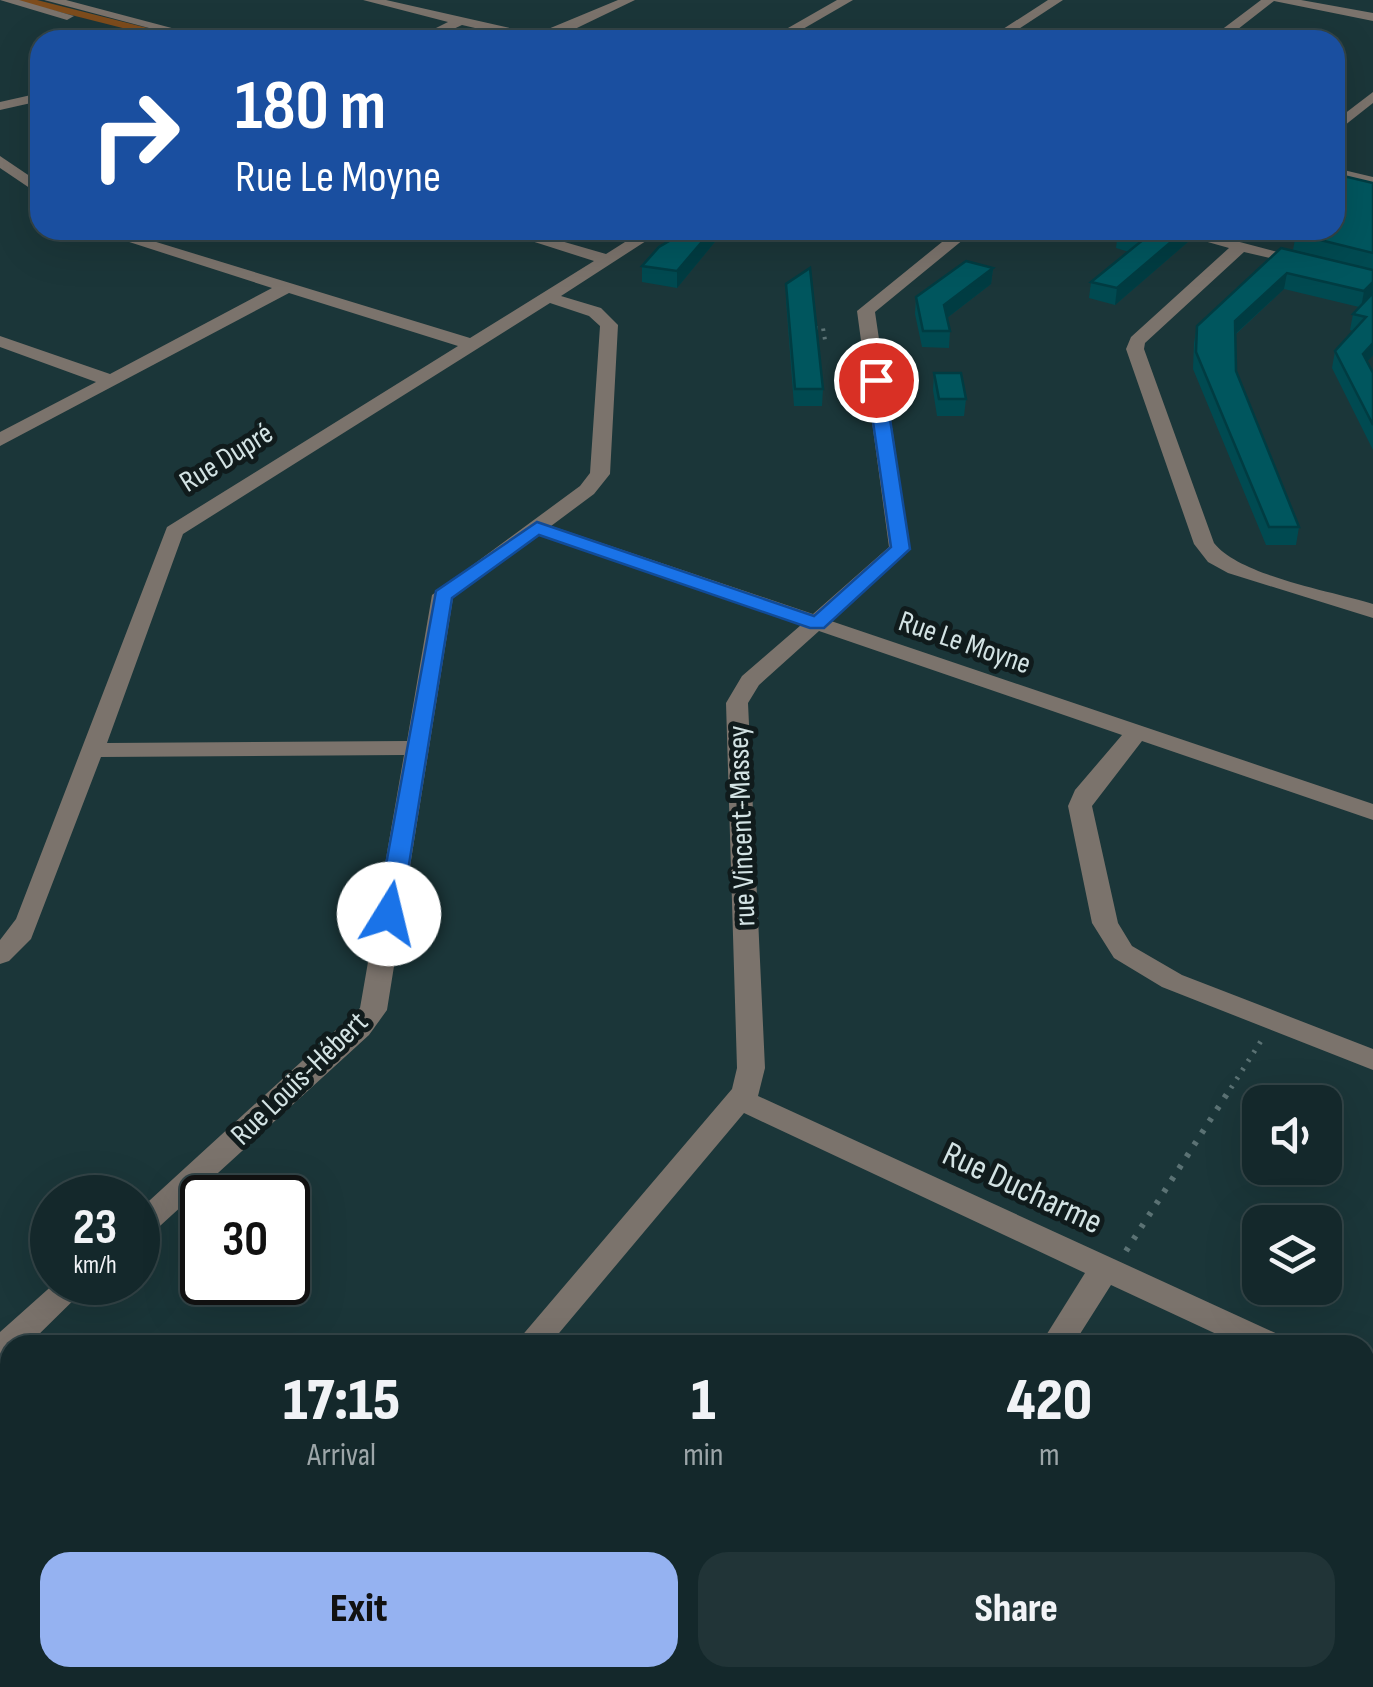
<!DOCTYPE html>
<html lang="en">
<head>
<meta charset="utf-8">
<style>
	:root { --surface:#14282b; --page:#213437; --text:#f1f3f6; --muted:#9da6a9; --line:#334447; --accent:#95b2f1 }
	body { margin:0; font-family:"Sofia Sans Condensed",sans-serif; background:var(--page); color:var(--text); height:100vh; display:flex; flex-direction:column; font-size:38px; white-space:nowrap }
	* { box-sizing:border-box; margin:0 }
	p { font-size:32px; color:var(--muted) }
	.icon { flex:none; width:55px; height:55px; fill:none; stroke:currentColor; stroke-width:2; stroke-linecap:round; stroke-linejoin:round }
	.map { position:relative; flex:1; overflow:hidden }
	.details { position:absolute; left:0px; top:1335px; width:1375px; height:352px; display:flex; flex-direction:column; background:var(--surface); border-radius:30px 30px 0 0; box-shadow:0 10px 40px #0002,0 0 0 2px var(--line) }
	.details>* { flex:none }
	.hud { position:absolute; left:30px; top:30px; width:1315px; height:210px; border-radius:30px; box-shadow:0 10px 40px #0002,0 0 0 2px var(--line); background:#1a4fa0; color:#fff; overflow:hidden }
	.tools { position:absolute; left:1242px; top:1085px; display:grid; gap:20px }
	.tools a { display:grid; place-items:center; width:100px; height:100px; border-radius:20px; background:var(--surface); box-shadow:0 10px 40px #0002,0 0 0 2px var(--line); font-size:50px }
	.speed { position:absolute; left:30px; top:1175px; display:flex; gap:20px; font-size:50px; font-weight:700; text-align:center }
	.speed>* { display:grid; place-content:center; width:130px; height:130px; border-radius:50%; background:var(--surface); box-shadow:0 10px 40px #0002,0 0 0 2px var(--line); line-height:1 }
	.speed small { font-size:25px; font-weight:400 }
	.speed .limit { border:5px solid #111; border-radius:15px; background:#fff; color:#111 }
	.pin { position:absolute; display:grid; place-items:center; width:85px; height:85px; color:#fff; margin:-42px; border:5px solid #fff; border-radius:50%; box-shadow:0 2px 10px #0007 }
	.me { position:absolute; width:110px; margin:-55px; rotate:9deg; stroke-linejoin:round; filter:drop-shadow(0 0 8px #0008) }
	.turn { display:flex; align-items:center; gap:35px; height:210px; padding:0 40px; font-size:45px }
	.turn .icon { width:130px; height:130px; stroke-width:2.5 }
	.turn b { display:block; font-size:70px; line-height:85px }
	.eta { display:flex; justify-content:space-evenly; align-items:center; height:170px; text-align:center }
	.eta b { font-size:60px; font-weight:800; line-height:70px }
	.cta { display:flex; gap:20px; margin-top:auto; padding:20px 40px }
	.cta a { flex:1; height:115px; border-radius:30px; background:var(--accent); color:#111; font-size:40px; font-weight:800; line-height:115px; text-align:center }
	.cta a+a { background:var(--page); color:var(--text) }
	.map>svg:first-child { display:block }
	.green { fill:#7e4c1c }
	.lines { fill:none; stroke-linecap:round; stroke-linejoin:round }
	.path-far3 { stroke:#5b7274; stroke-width:2.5; stroke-dasharray:1 5; stroke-linecap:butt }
	.path-far2 { stroke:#5b7274; stroke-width:4; stroke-dasharray:2.5 6; stroke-linecap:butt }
	.path-far1 { stroke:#5b7274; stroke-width:5; stroke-dasharray:2.5 8; stroke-linecap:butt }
	.path { stroke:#5b7274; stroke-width:6; stroke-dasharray:4 10; stroke-linecap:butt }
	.minor { fill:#7b736c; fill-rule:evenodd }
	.wall { fill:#004a51 }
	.shaded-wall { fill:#003c42 }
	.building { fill:#00565e; stroke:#003c42; stroke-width:2.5 }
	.route { fill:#1a73e8; stroke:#114b97; stroke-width:2.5 }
	.labels { text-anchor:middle; stroke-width:10; stroke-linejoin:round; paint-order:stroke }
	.street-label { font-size:30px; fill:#d3e3e4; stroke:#101b1c }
	.near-street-label { font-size:35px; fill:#d3e3e4; stroke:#101b1c }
</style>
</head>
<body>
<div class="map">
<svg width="1373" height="1687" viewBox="0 0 1373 1687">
	<rect width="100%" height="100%" fill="#1b3639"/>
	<g class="green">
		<polygon points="12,0 37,0 195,40 170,40"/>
		<polygon points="1365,1607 1373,1611 1373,1687 1176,1687 1181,1678 1365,1678"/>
	</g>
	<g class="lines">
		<polyline class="path-far3" points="1014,233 1018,230"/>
		<polyline class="path-far2" points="815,328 823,328 825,340"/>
		<polyline class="path-far1" points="1231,1088 1261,1041"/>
		<polyline class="path" points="1126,1251 1232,1086"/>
		<g class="minor">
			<polygon points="0,0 19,0 74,16 67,20"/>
			<polygon points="44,0 66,0 217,40 194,40"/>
			<polygon points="363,0 386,0 536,34 618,0 635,0 552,40 527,40 462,25 430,40 412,40 448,22"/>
			<polygon points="837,0 853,0 784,40 767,40"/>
			<polygon points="1048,0 1063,0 1002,40 986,40"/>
			<polygon points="1261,0 1301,0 1373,13 1373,21 1274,1 1224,40 1208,40"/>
			<polygon points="1373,92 1373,103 1335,133 1335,121"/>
			<polygon points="40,93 40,101 0,110 0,102"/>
			<polygon points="0,156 40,183 40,195 0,168"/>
			<polygon points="1335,168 1373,177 1373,187 1335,178"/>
			<path d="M92,230H117L470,338L594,261L497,230H523L606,254L644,230H663L561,296L601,308L618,325L610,474L594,494L551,526L813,614L889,547L857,311L942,242L905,230L951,234L957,230H975L875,312L910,549L831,621L1373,804V820L1142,741L1092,806L1118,923L1132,946L1182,975L1373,1049V1070L1162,987L1114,958L1092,923L1068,806L1075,790L1122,735L819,631L759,685L748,703L765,1068L758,1096L1282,1336L1287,1345H1240L1111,1285L1073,1345H1040L1085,1273L744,1113L549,1345H514L732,1089L737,1068L726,703L742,676L801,625L538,535L453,598L387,1010L369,1035L149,1236L138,1240V1211L360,1008L404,755L101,757L31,939L9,961L0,964V940L16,919L167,527L458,346L289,293L0,446V432L96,382L0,347V336L110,374L272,288ZM550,303L589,316L600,326L590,473L580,486L432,595L407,741L107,743L183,534Z"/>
			<path d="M1165,230H1194L1312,261L1304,266L1244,252L1145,343L1144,349L1214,543C1240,576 1331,591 1373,604V618L1228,573L1208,562L1194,544L1126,349L1131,337L1229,248Z"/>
			<polygon points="56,1282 92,1282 28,1345 10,1345 10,1361 0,1364 0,1332"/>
			<polygon points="1365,1374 1373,1377 1373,1405 1365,1402"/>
			<polygon points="218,1678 259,1678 255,1687 213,1687"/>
			<polygon points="826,1678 864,1678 860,1687 821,1687"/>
		</g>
	</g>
	<g class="wall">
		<polygon points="1373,183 1373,355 1367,362 1373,373 1373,450 1332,368 1335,351 1353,331 1350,330 1353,314 1359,307 1284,289 1235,335 1236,371 1299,527 1296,545 1266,545 1193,369 1194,343 1197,326 1281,248 1371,269 1293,250 1295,239 1256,230 1335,230"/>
		<polygon points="688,230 763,230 749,239 723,232 677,288 642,282 642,266"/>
		<polygon points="1121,230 1191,230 1189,241 1115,305 1089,298 1091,282 1129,252 1116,248 1118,232"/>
		<polygon points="993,268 991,284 947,318 950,331 949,348 922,347 915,314 916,297"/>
		<polygon points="786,284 823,389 822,406 794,406 786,300"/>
		<polygon points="934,373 966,399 964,416 937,416 933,390"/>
	</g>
	<g class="shaded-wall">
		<polygon points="712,230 723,230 723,232 677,288 677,271"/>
		<polygon points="749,230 763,230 749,239"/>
		<polygon points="1185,230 1191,230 1189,241 1115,305 1117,288"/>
		<polygon points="993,268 991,284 943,321 944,305"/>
		<polygon points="1287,273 1284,289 1232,337 1235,321"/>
		<polygon points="1373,282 1373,295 1361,308 1364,291"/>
		<polygon points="1373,343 1373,355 1359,371 1363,354"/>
	</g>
	<g class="building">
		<polygon points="1335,174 1373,183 1373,253 1296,234 1300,230 1335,230"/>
		<polygon points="688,230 712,230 677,271 642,266 659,247"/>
		<polygon points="1121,230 1185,230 1117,288 1091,282 1144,239 1118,232"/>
		<polygon points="1281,248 1373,270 1373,282 1364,291 1287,273 1235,321 1236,371 1299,527 1269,527 1196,352 1197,326"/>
		<polygon points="966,261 993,268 944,305 950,331 923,331 916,297"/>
		<polygon points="810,268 823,389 795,389 786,284"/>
		<polygon points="1373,293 1373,343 1363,354 1373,373 1373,425 1335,351 1366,317 1353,314"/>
		<polygon points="934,373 961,373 966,399 939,399"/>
	</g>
	<polygon class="route" points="876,375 884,380 910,549 824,628 810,628 539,535 452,598 401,914 397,919 381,919 377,914 436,591 537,522 814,616 891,547 867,380"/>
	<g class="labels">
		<g class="street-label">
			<text transform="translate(226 457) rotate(-32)" y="10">Rue Dupré</text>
			<text transform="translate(965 642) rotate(19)" y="10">Rue Le Moyne</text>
			<text transform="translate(741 826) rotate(-92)" y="10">rue Vincent-Massey</text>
			<text transform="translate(299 1078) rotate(-44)" y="10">Rue Louis-Hébert</text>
		</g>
		<g class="near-street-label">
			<text transform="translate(1023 1187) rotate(25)" y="12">Rue Ducharme</text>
		</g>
	</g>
</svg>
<div class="tools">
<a><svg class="icon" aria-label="sound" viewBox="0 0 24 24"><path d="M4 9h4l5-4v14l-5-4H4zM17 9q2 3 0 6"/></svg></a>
<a><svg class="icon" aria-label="layers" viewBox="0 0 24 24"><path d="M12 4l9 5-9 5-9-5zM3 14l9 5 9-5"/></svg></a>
</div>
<div class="speed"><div>23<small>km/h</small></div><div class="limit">30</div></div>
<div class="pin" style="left:876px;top:380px;background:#d93025"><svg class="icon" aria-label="arrive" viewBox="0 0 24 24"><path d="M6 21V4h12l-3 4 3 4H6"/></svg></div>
<svg class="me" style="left:389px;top:914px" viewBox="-20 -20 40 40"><circle r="19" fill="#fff"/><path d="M0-13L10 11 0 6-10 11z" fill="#1a73e8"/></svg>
<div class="hud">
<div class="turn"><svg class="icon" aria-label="right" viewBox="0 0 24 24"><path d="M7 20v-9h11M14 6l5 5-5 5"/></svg><div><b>180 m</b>Rue Le Moyne</div></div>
</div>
<section class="details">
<div class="eta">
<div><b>17:15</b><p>Arrival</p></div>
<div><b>1</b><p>min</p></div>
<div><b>420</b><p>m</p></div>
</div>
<div class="cta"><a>Exit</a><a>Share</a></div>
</section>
</div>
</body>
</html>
